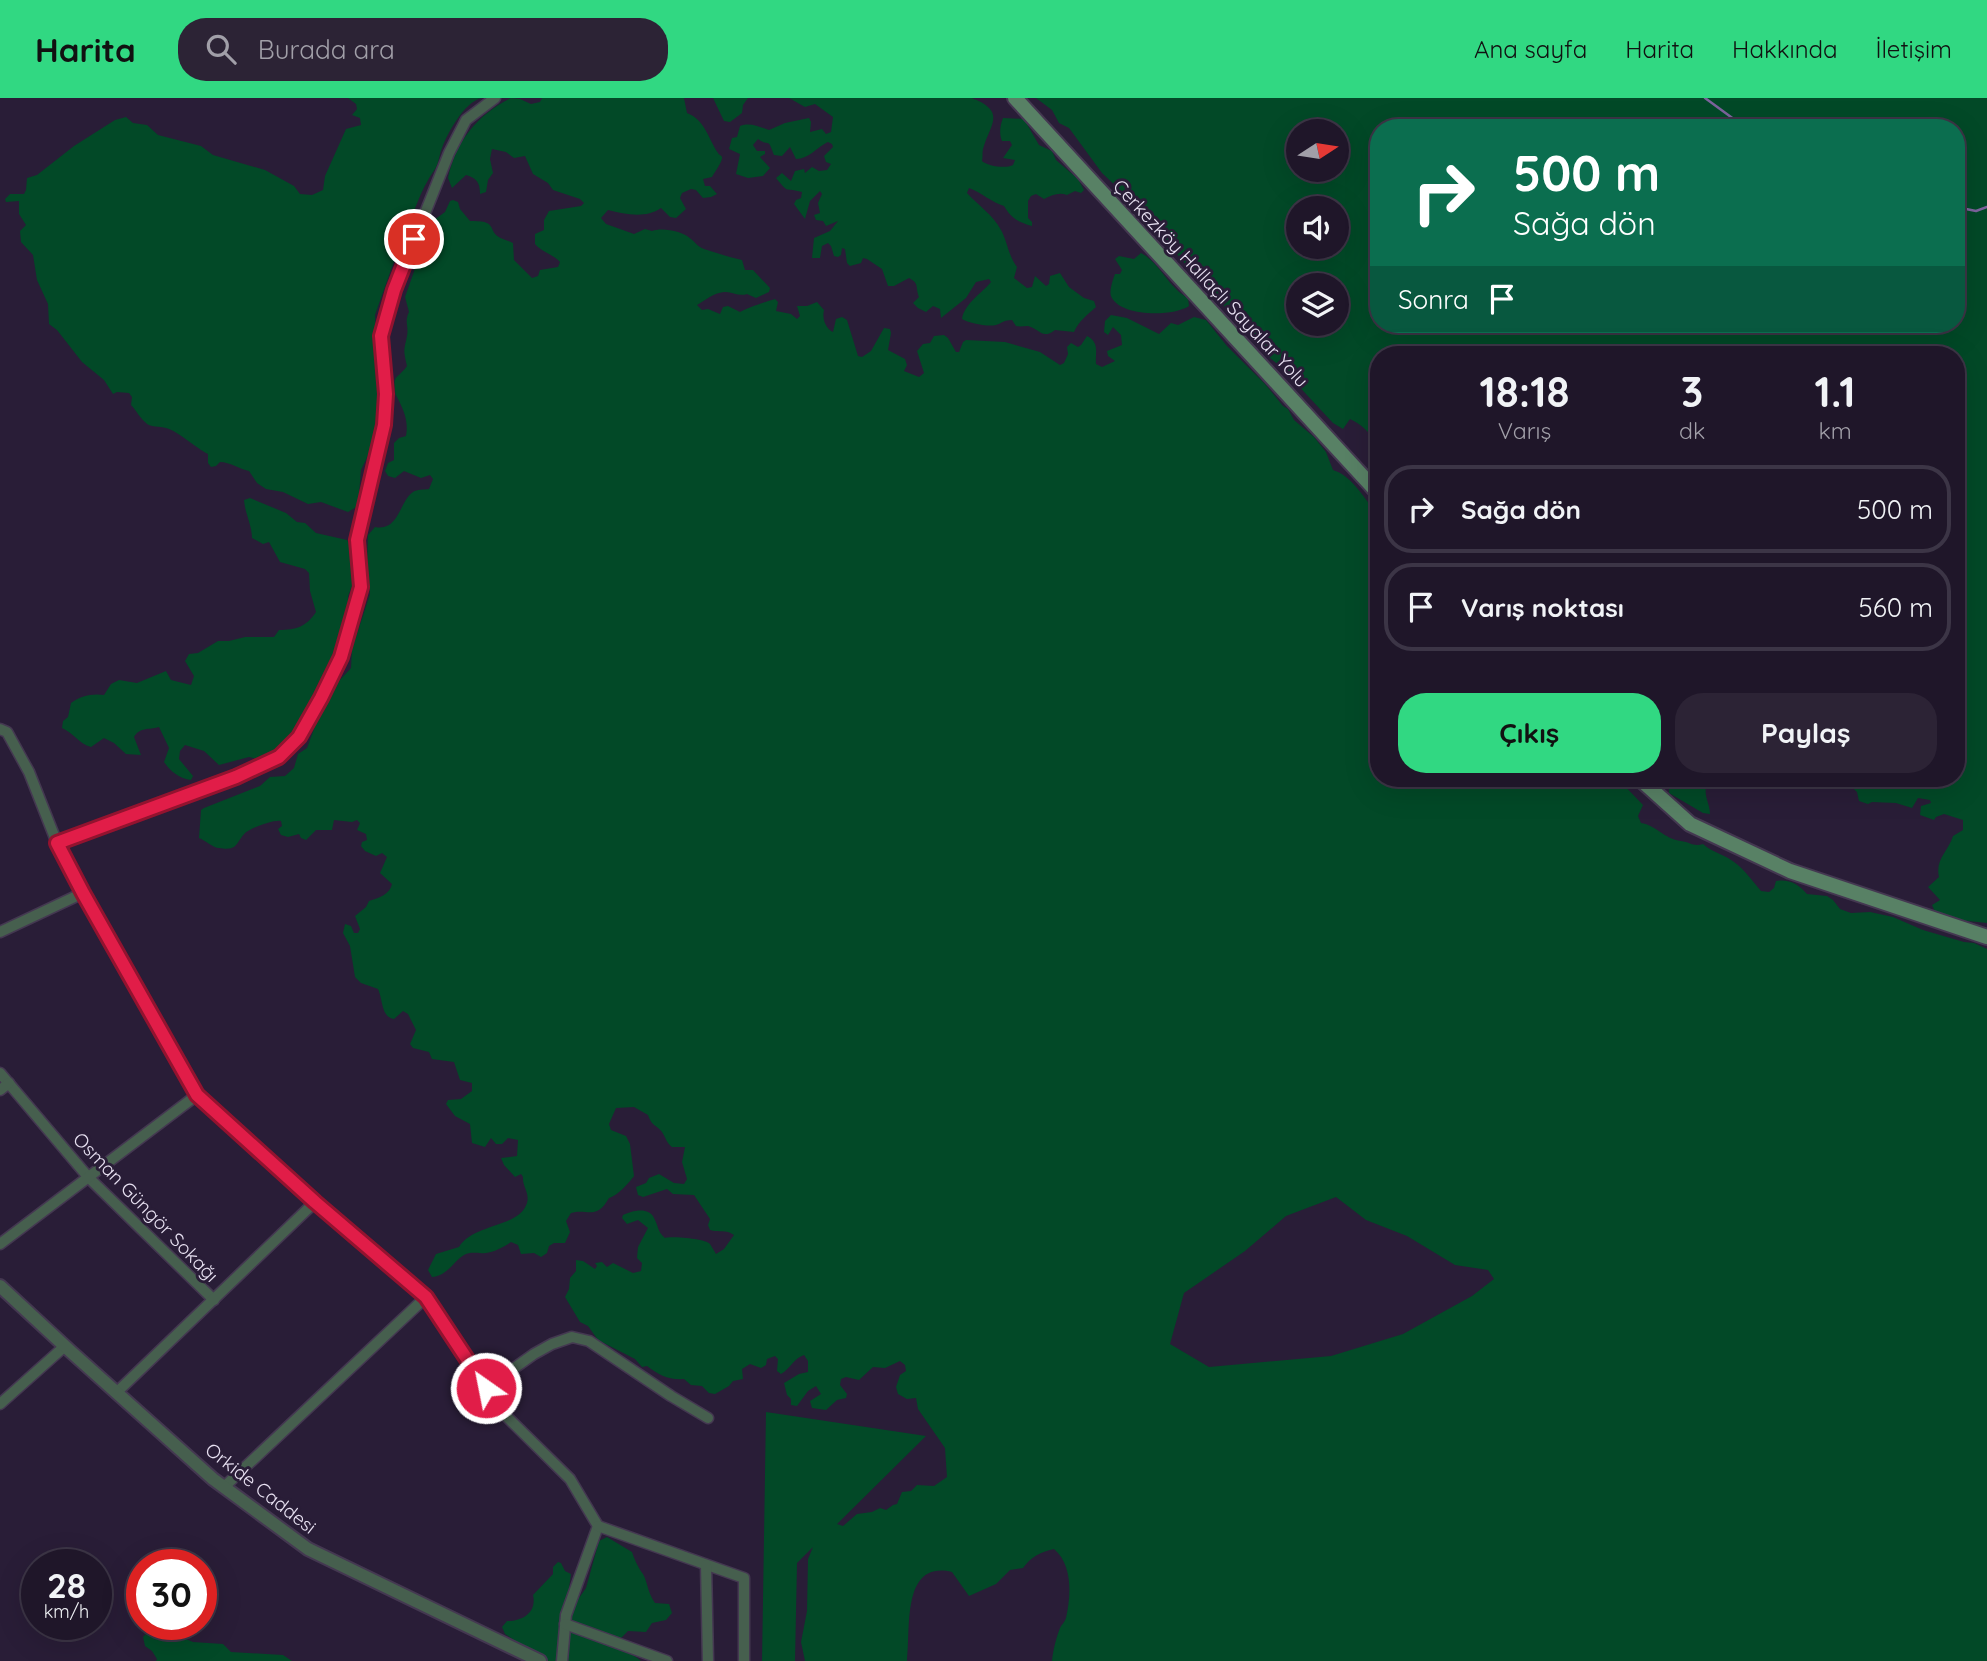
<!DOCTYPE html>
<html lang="tr">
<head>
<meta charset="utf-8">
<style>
	:root { --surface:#1f1629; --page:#2c2335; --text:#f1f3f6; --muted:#a19fa8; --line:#3c3546; --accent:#31d882 }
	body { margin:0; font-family:Quicksand,sans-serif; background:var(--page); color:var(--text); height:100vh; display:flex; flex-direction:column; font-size:26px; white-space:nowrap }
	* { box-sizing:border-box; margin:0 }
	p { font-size:23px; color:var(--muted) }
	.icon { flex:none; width:38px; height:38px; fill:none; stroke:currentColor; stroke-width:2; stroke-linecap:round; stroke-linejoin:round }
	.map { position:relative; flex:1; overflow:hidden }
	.drawer { position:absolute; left:1370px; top:248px; width:595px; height:441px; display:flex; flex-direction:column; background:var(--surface); border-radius:28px; box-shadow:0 7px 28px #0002,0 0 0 2px var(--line) }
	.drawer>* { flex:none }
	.guide { position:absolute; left:1370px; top:21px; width:595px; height:214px; border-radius:28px; box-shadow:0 7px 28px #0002,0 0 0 2px var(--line); background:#0b6e4f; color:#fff; overflow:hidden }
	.needle { width:46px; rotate:78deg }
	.tools { position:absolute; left:1286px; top:21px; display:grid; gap:14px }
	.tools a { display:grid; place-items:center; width:63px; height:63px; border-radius:50%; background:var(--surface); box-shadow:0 7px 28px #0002,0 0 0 2px var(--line); font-size:35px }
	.speed { position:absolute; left:21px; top:1451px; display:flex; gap:14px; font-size:35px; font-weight:700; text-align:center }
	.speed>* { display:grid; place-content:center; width:91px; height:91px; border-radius:50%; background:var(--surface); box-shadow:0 7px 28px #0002,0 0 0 2px var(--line); line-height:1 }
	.speed small { font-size:18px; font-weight:400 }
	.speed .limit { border:10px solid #d22; background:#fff; color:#111 }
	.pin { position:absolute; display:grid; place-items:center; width:60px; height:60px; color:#fff; margin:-30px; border:4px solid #fff; border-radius:50%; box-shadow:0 2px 7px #0007 }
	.me { position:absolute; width:77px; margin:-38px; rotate:327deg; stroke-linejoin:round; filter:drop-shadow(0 0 5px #0008) }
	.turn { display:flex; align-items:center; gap:24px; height:147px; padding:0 28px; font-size:32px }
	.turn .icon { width:91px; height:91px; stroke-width:2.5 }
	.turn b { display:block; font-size:49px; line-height:60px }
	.then { display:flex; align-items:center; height:66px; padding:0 28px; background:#0003; gap:14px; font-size:26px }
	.eta { display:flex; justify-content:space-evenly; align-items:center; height:119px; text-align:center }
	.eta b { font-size:42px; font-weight:700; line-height:49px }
	.primary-button { display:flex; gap:14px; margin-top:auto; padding:14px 28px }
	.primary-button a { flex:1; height:80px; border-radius:28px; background:var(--accent); color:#111; font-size:28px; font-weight:700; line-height:80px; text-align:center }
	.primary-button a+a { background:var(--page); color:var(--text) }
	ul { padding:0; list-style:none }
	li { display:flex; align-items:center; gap:21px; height:88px; margin:0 14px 10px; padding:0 14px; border:4px solid var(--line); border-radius:28px }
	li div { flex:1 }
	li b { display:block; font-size:26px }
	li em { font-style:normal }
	header { display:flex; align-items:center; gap:42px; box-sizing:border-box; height:98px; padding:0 35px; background:var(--accent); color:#111 }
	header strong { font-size:33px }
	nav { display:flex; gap:38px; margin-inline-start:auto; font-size:24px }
	.search { width:490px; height:63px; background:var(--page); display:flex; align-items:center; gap:18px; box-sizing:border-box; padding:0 24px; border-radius:28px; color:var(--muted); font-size:26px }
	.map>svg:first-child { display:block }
	.green { fill:#024927; fill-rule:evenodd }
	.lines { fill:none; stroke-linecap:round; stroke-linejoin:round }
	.stream { stroke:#7c639c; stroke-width:2.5 }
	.minor-casing { stroke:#443851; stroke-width:13 }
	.tertiary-casing { stroke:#443851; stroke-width:16 }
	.secondary-casing { stroke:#443851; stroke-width:18 }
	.minor { stroke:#465f4e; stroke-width:10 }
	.tertiary { stroke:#465f4e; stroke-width:12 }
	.secondary { stroke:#588165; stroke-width:14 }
	.route-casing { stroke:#92132f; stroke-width:18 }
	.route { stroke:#e11d48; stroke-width:12 }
	.labels { text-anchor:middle; stroke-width:6; stroke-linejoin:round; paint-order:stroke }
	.street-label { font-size:19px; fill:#e8e1f2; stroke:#291d37 }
</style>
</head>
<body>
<header>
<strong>Harita</strong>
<div class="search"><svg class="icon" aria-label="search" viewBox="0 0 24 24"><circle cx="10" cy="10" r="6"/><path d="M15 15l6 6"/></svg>Burada ara</div>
<nav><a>Ana sayfa</a><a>Harita</a><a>Hakkında</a><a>İletişim</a></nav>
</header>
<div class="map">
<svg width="1987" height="1563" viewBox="0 0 1987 1563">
	<rect width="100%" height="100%" fill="#291d37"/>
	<g class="green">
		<path d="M348,0H481C464,5 448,34 442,50C439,57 439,65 435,71C420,92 411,121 403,146L398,152L375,217L379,318L374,334V345L361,372L358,408L348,414L321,404L308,406L283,394L266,391L257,385L249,373C239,371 230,364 220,364L216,368L211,369L208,365V356C196,350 178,333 166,330C160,328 150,330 145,324C140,320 136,312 131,307L132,299L129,295L117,294L113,296L104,282L82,264L57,232L49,226L48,206L37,182L33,157L21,144L20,133L26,127L19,116V103L6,104L5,101L10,96H24L26,92L27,80L37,77L74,48L115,22L126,19L133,25L147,27L158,37L201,48L213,57L265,72L294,88L300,96L312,97L323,92L325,78L346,31L361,27L360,20L352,17L357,11L356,6Z"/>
		<path d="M511,0L520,1L531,6L540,4L542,0H684L687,15C705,22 708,40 718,55C719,57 721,57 722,59C723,63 714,75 712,79L703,81L705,88H710L717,96L711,99L703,100L696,92L691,91L682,95L680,100L686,111L676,120L670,119L661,110C645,121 625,116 608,112L601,120L606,126L634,136L645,131L652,133C662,129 683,133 691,141C695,144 698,149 704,151C716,155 729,159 742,162L745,172H753L770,190L769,194L756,200L747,196C738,199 732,193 724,194C713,195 706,202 697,207L702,212L708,211L720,216L723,209L728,208L740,214C749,209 765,204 775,201L778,204L776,213L791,216L797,221L800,218L797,208H807L817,204L824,212C822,220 825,230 833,234L836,221L842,219L847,222L858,258L862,259L871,253L884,230L890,231L891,235L888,252L905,261L907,267L904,273L919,279L924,275L917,253L923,246L930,245L934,238L944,237L948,240L956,254H959L963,244L966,242L1005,244L1040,254L1060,267L1064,265L1068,256L1067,249L1071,245L1078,249L1081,247L1087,238C1100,245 1095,254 1096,266L1102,269L1115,263L1108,258L1107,253L1122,247L1121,237L1113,229L1108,237L1104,234L1105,223L1111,217L1127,220L1159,236L1171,225L1178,227L1194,219L1206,222L1227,248L1265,286L1283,308L1288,311L1294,322L1314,339L1326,354L1333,372C1353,378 1366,403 1379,419V681H1618L1643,707L1638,718L1641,725C1656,727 1664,741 1681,743C1690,744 1693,749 1703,746C1711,753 1719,755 1728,760C1742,768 1751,781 1761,793L1769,794L1774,790L1776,783C1790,781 1798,786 1807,796L1827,798L1833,802L1840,811L1851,815L1870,814L1893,819L1923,832L1964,844L1974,845L1987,851V1563H1052C1053,1553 1056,1540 1060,1530C1061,1527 1065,1524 1066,1520C1071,1498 1073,1467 1054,1451C1040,1454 1031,1459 1023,1470L1010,1472L996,1486L969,1498L952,1474C901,1462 911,1531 907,1563H805L801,1544L807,1513L808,1461L813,1449L797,1465L795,1563H762L766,1314L926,1338L837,1426L843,1428L857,1416L872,1414L880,1410L886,1412L893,1407L897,1406L902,1394L911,1393L917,1387L934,1388L947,1379L945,1350L918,1311L916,1300L907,1301L898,1296L896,1289L900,1277L906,1273L905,1267L900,1263L885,1270L873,1269L859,1282L846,1279L841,1281L840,1287L847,1296L846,1300L837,1302L826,1312L812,1310L810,1303L821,1296L816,1288L808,1293L797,1308L791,1307V1301L787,1297L784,1285L799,1276L808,1274V1263L804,1257C793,1261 791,1270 781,1276L777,1273L778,1261L775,1258L767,1261L766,1267L761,1270L750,1266L742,1271L743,1281L733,1283L729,1288L715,1296L709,1295L702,1288L691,1287L684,1281C668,1282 659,1277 647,1268L642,1269L635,1261L598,1242L588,1228L580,1224L565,1199L569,1191L570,1180L576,1173V1162L583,1163L595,1171L597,1168L595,1165L602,1164L607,1169L613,1165L633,1175L641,1173L642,1165L637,1160L638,1149L648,1130L638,1122L627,1126L622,1120L623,1117C631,1113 649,1108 654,1120C659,1129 657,1133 665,1140C672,1138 706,1141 710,1146C712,1149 714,1153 716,1156L724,1151L734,1137C726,1131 719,1135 710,1132L708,1127L710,1121L694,1097L673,1096L667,1091L643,1099L638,1097L636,1089L646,1085L649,1080L659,1076L674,1085L684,1086L687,1081L682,1064L685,1049H672C666,1044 666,1040 662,1034C656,1026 652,1029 648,1017L634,1009L616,1010L609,1026L611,1032L626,1038L630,1046L634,1078C629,1085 617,1098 609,1100C596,1123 587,1110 571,1115L566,1123L570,1134L565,1145H554L549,1148L547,1155L541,1159L534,1155L521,1156L518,1147L511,1144C504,1149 494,1154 486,1155C477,1156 472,1153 464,1157C453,1164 447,1178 432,1179L428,1172L436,1156L459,1149C474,1125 519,1130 527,1105C530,1095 522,1088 523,1079L521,1076L515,1079L504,1067L501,1060L517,1058L518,1042L508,1040L502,1046H496L491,1040L485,1049L472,1045L470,1026L455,1018L446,1006L448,1002L461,1001L472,993V985L460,982L454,964L432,961L429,954L413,950L410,946L416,932L408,916L403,913L394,921C381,919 383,902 378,891L361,885L355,879L350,848L343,835L345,826L351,828L354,835H358L360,831L355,818L366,809L369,803C379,800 390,796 392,786L380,775L387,759L382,755L376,758L365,753L361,748L362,744L367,742L366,736L357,732L360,725L357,722L352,724L334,722L332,732H316L306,742L301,740L299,736L288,739L281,737L278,731L282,728L281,723C275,721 250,730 245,735C235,746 238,753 219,750C213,750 205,742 199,740L201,712L204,710L260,688L270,679L285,678L294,670L298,656L307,650L318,620L338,584L351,570L352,551L370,496L367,469L368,437L375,429C399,434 400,402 413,394C417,391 424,392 429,391L433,381L430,377L421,380L404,373L395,380L388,378L385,373L388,365L394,362V345L399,340L406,338C409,322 403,311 396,297V299C392,275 396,283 407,268C403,251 404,253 407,238C409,228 404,224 409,214L405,199L417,165L418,143L427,135L430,125L445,114L450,103L453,102L458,104L460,111L470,123C501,122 485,134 503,141C507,143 510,143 513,145L514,162L532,180L538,178L540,172L558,169L560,164C553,156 543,155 535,146V136L544,132V122L549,113L581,108L584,105L580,101L553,92L548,85L533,76L525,58L514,60L506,54L492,51L490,61L493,75L488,82L486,94L480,96C480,85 477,80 466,77L452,90L448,80C456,43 477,17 511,0ZM1336,1099L1366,1122L1407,1138L1455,1167L1488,1172L1494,1181L1472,1198L1403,1236L1331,1258L1209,1269L1170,1246L1184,1195L1245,1153L1286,1118Z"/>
		<polygon points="713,0 748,0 743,7 742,15 730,24 724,23"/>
		<path d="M789,0H972C1007,14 990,26 983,51C982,55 983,59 982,63C987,68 1006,71 1013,67L1015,62L1003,60L1012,47L1010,43H1002C999,36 1000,27 1003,20L1024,21L1039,47L1052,53L1056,62L1078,81L1084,92L1081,95L1075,93L1067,97C1059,94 1052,97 1044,101L1036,96L1031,98L1028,103V120L1032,124V128C1018,124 1011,120 1004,108C991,104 982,95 969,90L967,95C978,107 993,117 1001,132C1008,145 1008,157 1017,169L1014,180L1027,190L1032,189L1035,178L1046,188L1049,186L1050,178L1060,175L1069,189L1084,200L1094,203L1096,209C1087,217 1079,223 1074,234L1055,232C1042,242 1040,231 1028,228C1024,228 1020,229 1016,228L1012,222C1004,222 1002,225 996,227C987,229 969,225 962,221C964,206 982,195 991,184L989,181L976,184L966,200L941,220L940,211L933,208L926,214L918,210L913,205L919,199C915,189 920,186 909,180L894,188H888L882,171L867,161L863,160L861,165L850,168L847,165L845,151L842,150L841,157L838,159L834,158L831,148L828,145L822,148L820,160H812L814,140L830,133L838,123L826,128L823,123L816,122L814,117L820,115L818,105L822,96L820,93L810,103L805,121L794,106L796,102L801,100L802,94C784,89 790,97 776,80L782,75L791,83L795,73L804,71L805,75L812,69L819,73L827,72L831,66L826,64L824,58L833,49L832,46L828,44C817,49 809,61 796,61L790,49L782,58L774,57C767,38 771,50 758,41L753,47L757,53H765V56L760,59L770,70L763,78L748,80L736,76L740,56L729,51L732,40L737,39L740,28C751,24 759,29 769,32L785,25L809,20L811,24L810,34L822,31L826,36L831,34L833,19L815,6L805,9Z"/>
		<path d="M1036,0H1987V825L1959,822L1935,814L1932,807L1940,802L1928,789L1939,779C1935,761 1948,754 1953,738L1963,732V722L1944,716L1936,719L1934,722L1920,717L1921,708L1931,705L1930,702L1918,700L1912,710L1896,705L1872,704L1868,706L1859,703L1857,694L1843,681H1956V257H1379V362C1375,356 1376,353 1374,346C1372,334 1360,326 1350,321L1343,331L1333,325L1280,268L1265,256L1241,225L1198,182L1164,140L1154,122L1139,102L1120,92L1102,75L1069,30L1059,25L1052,12ZM1379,30H1956V226H1379ZM1298,33H1337V72H1298ZM1298,110H1337V149H1298ZM1298,187H1337V226H1298Z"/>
		<path d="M1141,155C1160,165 1168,189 1188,200L1189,208C1173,219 1119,219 1111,198C1109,193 1113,181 1115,176H1120L1122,172L1115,161L1119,158L1134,161Z"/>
		<path d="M250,400L286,415L297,424L305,425L316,435L347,442L354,453L352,460L355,481L348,498L349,507L343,528L337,540L338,549L331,562L330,569L318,586L314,603L303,616L297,632L265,663L249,659L219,667L204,653L185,647L180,653L179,661L193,678L191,682C180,681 170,673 164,664L169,650L159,629C148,632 140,629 134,639L141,657L126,656L114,645L104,640L91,649C79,646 74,635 62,630L63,623L68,619L71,605C79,598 93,595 104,597L111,586L119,582L137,585L166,573L171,582L191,587L194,578L185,563L189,556L198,555L218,543H229L245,539H274L279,532C296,532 306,529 316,514L310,493L309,475L305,471L280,464L269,444L263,446L252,440C252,427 245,416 244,402Z"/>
		<path d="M1679,681H1725V687L1720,689L1709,687L1706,689C1704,699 1710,706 1710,716L1703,715L1669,695V690L1679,687Z"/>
		<path d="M607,1439L632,1454C635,1463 638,1469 643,1476C648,1485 647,1493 655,1505L669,1506L672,1515L666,1522L652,1525L646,1534L628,1533L621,1540L619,1547C625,1555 634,1556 641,1563H522L528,1562V1551L505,1536L502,1529L507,1523C523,1523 537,1514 533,1497L553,1476V1469L558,1464L561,1465L565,1473L571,1476L569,1490L574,1507L586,1490L599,1443Z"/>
		<polygon points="155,1526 162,1526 176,1537 193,1544 223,1546 231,1554 283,1557 292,1563 156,1563 157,1561 152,1553 145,1548 143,1539"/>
	</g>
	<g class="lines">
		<g class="stream">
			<polyline points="1705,0 1746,30"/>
			<polyline points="1956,109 1976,113 1987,109"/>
		</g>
		<defs>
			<g id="minor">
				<polyline points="0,631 7,634 29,674 57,745 83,795 197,997 315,1104 426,1199 501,1313 570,1381 598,1428 566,1517 562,1563"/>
				<polyline points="57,745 236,679 279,659 299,639 321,600 341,559 361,489 357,442 384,327 386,296 381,238 394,193 449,55 466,22 495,0"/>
				<polyline points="0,834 83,795"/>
				<polyline points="0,975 89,1080 214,1202"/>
				<polyline points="0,992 9,985"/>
				<polyline points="0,1146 197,997"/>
				<polyline points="486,1290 534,1256 552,1246 572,1239 589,1243 671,1298 708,1320"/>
				<polyline points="116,1295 315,1104"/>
				<polyline points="0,1306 65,1248"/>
				<polyline points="224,1389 426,1199"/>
				<polyline points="598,1428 744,1480 744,1563"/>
				<polyline points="706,1467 708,1563"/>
				<polyline points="565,1526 667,1563"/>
			</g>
			<polyline id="tertiary" points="0,1188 69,1252 213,1381 308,1451 540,1563"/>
			<g id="secondary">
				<polyline points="1015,0 1379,396"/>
				<polyline points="1640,681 1690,726 1790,773 1987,839"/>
			</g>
		</defs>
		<use href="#minor" class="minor-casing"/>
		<use href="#tertiary" class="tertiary-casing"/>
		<use href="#secondary" class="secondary-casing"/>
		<use href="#minor" class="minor"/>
		<use href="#tertiary" class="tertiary"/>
		<use href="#secondary" class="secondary"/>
	</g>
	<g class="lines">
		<defs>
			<polyline id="route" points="414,141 394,192 381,238 386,296 384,327 357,442 361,489 341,559 321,600 299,639 279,659 236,679 57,745 83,795 197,997 315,1104 426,1199 486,1290"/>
		</defs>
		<use href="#route" class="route-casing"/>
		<use href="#route" class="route"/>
	</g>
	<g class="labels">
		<g class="street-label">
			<text transform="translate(1211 185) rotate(47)" y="7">Çerkezköy Hallaçlı Sayalar Yolu</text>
			<text transform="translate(146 1109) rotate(46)" y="7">Osman Güngör Sokağı</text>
			<text transform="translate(261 1390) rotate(38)" y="7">Orkide Caddesi</text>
		</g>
	</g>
</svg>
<div class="tools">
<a><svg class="needle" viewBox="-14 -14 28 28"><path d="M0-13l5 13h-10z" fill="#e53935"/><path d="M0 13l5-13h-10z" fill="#a19fa8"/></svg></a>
<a><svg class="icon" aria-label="sound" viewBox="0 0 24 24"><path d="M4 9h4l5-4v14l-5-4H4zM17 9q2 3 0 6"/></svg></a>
<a><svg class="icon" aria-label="layers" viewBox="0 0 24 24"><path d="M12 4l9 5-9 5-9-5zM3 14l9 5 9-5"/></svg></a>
</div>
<div class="speed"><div>28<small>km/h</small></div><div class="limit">30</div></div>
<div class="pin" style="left:414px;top:141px;background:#d93025"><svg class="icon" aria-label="arrive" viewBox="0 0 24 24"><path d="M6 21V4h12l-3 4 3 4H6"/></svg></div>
<svg class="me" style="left:486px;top:1290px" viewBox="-20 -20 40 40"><circle r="17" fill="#e11d48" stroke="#fff" stroke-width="3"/><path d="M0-11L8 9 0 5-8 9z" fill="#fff"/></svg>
<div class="guide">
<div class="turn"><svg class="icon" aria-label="right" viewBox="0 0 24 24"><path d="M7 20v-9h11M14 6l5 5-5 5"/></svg><div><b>500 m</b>Sağa dön</div></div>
<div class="then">Sonra<svg class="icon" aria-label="arrive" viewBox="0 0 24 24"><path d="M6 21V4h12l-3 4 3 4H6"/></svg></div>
</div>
<section class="drawer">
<div class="eta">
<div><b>18:18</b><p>Varış</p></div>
<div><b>3</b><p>dk</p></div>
<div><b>1.1</b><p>km</p></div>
</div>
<ul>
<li><svg class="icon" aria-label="right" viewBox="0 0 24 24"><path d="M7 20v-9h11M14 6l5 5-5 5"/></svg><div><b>Sağa dön</b></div><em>500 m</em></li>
<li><svg class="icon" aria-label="arrive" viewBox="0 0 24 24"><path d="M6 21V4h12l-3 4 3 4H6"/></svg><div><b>Varış noktası</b></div><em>560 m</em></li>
</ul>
<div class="primary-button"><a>Çıkış</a><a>Paylaş</a></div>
</section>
</div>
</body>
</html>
